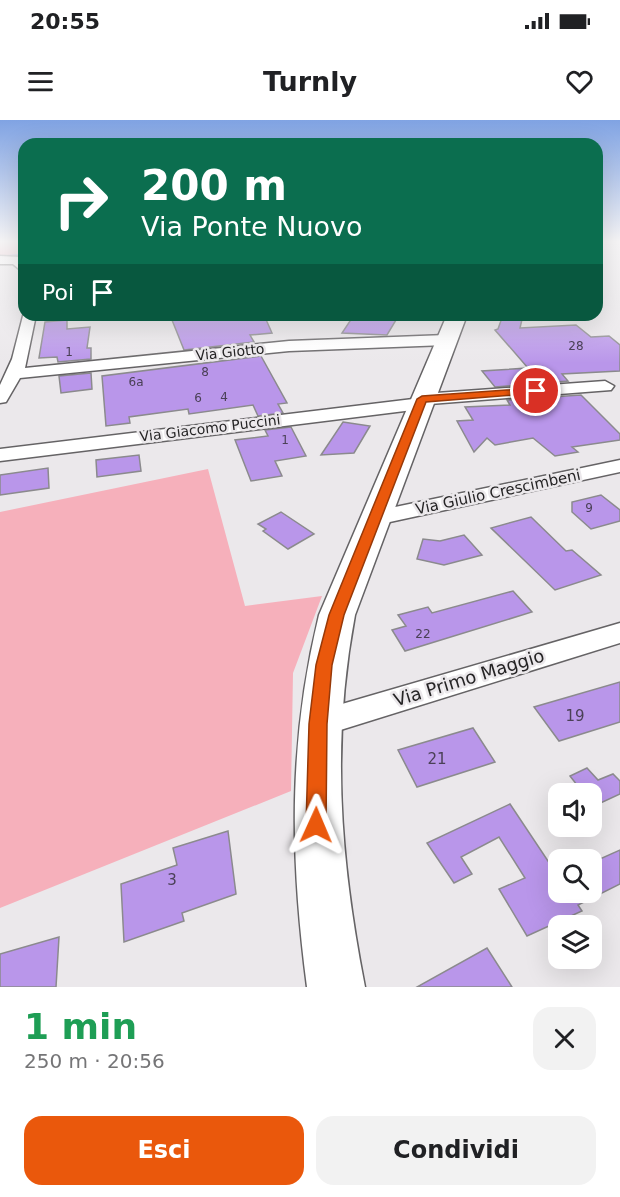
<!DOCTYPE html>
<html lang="it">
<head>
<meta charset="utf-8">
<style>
	:root { --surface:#fff; --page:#f2f2f2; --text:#202124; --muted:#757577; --accent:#ea580c }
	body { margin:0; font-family:"DejaVu Sans",sans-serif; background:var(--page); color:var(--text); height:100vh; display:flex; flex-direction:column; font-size:22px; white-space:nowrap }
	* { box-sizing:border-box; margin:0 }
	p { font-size:20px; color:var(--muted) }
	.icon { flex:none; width:33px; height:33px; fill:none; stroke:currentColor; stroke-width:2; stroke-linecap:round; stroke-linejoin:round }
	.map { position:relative; height:867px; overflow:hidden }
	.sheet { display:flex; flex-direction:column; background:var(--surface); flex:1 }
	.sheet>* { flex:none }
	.banner { position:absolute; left:18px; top:18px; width:585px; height:183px; border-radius:18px; box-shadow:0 6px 24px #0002; background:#0b6e4f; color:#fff; overflow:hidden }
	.buttons { position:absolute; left:548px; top:663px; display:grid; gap:12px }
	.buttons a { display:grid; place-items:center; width:54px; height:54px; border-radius:12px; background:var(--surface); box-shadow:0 6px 24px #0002; font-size:30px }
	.pin { position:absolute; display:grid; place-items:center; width:51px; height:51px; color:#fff; margin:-26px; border:3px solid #fff; border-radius:50%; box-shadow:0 2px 6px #0007 }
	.me { position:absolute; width:66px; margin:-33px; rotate:1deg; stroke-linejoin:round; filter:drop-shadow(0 0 4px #0008) }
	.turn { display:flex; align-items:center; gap:21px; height:126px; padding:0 24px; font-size:27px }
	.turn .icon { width:78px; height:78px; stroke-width:2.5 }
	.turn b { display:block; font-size:42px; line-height:51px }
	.then { display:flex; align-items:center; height:57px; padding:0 24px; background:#0003; gap:12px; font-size:22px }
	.round { display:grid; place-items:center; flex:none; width:63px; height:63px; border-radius:18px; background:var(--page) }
	.overview { display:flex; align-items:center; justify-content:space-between; height:102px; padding:0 24px }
	h1 { font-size:36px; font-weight:700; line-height:45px; color:#1e9e55 }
	.action { display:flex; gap:12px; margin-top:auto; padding:12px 24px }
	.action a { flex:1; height:69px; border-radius:18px; background:var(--accent); color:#fff; font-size:24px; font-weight:700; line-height:69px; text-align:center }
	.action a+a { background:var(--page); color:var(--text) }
	.status { display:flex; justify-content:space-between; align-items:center; height:42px; padding:0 30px; background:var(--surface); direction:ltr }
	.status svg { height:16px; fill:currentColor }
	header { display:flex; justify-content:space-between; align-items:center; height:78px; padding:0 24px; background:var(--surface); font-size:27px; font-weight:700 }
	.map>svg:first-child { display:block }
	.green { fill:#f6b0bb }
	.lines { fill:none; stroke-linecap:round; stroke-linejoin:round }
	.stream { stroke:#8589dc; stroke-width:4 }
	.building { fill:#b996ea; stroke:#8b8a8d; stroke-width:1.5 }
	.minor-casing { stroke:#656365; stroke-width:3 }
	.secondary-casing { stroke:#656365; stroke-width:3 }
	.minor { fill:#fff; fill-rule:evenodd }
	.secondary { fill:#fff; fill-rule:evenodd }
	.route { fill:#ea580c; stroke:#983908; stroke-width:1.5 }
	.labels { text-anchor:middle; stroke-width:5; stroke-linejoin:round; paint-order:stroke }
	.number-label { font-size:12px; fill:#4a4056 }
	.far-street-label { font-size:14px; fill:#252425; stroke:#ebe8eb }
	.street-label { font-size:15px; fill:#252425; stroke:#ebe8eb }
	.near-number-label { font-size:15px; fill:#4a4056 }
	.near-street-label { font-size:18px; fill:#252425; stroke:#ebe8eb }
</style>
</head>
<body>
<div class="status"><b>20:55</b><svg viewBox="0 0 49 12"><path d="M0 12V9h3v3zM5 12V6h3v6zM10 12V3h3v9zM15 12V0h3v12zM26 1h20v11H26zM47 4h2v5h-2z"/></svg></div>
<header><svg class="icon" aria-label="menu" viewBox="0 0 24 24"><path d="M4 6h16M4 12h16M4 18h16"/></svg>Turnly<svg class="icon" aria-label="heart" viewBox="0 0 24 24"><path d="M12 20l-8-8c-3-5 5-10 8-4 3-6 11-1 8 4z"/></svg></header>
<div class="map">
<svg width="620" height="867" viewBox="0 0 620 867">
	<rect width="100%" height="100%" fill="#ebe8eb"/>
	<g class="green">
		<polygon points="0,121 24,121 24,146 13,138 0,139"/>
		<polygon points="208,349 245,486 322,476 293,553 291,671 0,788 0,392"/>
	</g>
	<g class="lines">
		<polyline class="stream" points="0,138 24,135"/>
	</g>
	<g class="building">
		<polygon points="170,195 264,195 272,213 250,215 254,222 184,230"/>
		<polygon points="354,195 399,195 387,215 342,213"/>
		<polygon points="503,195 523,195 520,208 576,205 591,217 609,216 620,225 620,251 562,254 568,261 495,267 482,251 528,248 495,210 498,209"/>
		<polygon points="67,200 67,209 90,207 87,228 91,228 91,239 58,242 57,237 39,238 45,202"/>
		<polygon points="261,236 287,283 278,284 283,293 258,296 253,285 189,294 188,289 129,297 130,303 106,306 102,256"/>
		<polygon points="91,253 92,269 61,273 59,256"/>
		<polygon points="581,275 620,314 620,320 572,327 578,332 555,336 533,318 495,325 487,318 474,332 457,301 473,300 465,287 510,285 507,280"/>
		<polygon points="343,302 370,306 354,333 321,335"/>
		<polygon points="291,307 306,336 275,341 282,356 251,361 235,320 268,316 265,310"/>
		<polygon points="139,335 141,351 97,357 96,340"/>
		<polygon points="48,348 49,368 0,375 0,355"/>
		<polygon points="601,375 620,390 620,401 591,409 572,392 572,382"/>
		<polygon points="281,392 314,414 288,429 263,411 266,409 258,404"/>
		<polygon points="531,397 566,431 572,430 601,455 555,470 491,408"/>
		<polygon points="464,415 482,435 444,445 417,439 423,419 440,421"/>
		<polygon points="513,471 532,492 405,531 392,510 406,506 398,495 428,487 432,493"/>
		<polygon points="620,562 620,602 559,621 534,587"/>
		<polygon points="473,608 495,642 417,667 398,630"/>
		<polygon points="587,648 598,660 613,654 620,661 620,674 594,686 591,682 591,674 584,674 570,656"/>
		<polygon points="510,684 558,756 558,772 591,772 591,743 620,730 620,764 578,785 582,791 527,816 499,769 525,758 499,717 461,737 472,754 454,763 427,723"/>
		<polygon points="228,711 236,774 182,793 184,801 124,822 121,764 177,745 173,728"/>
		<polygon points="59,817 56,867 0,867 0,834"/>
		<polygon points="487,828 512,867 417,867"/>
	</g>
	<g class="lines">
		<defs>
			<g id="minor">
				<polygon points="0,136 20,137 24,142 24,153 13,144 0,144"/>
				<polygon points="24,192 24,195 36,195 25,248 289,221 446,215 454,220 446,225 289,231 20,258 6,282 0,283 0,265 12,239"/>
				<polygon points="605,261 614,266 611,270 430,284 421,289 0,341 0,329 413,279 416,275 422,274"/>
				<polygon points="620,340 620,352 376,405 368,403 365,398 368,393 376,391"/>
				<polygon points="620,503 620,523 318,617 307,613 302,604 307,595 318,591"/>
			</g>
			<path id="secondary" d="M447,195H467L355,495C331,623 340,740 365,867H307C290,738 288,622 319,495Z"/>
		</defs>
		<use href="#minor" class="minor-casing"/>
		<use href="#secondary" class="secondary-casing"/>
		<use href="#minor" class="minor"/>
		<use href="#secondary" class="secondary"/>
	</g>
	<linearGradient id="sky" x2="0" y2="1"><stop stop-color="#80a3e3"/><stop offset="0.5" stop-color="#f6f5f6"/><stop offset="1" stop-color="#f6f5f6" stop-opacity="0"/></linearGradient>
	<rect width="620" height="243" fill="url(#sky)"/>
	<polygon class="route" points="536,268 540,269 540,273 426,282 344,495 332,545 327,604 326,705 323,712 316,714 309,712 306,705 309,604 316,545 329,495 417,279 422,276"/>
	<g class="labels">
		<g class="number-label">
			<text x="576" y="230">28</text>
			<text x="69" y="236">1</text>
			<text x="205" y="256">8</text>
			<text x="136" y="266">6a</text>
			<text x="224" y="281">4</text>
			<text x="198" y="282">6</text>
			<text x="285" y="324">1</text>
			<text x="589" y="392">9</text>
			<text x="423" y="518">22</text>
		</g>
		<g class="far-street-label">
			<text transform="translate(230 232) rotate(-6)" y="5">Via Giotto</text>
			<text transform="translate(210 308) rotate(-7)" y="5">Via Giacomo Puccini</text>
		</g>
		<g class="street-label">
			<text transform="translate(498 372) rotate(-12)" y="5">Via Giulio Crescimbeni</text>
		</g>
		<g class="near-number-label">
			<text x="575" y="601">19</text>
			<text x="437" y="644">21</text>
			<text x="172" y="765">3</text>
		</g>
		<g class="near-street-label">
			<text transform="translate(469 558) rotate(-17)" y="6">Via Primo Maggio</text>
		</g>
	</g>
</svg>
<div class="buttons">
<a><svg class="icon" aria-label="sound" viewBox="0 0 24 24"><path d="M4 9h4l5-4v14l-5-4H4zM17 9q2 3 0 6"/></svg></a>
<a><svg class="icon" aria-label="search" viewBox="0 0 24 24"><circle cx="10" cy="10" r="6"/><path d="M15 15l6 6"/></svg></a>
<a><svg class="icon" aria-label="layers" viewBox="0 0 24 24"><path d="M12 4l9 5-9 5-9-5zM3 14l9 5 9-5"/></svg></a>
</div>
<div class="pin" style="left:536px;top:271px;background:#d93025"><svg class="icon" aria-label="arrive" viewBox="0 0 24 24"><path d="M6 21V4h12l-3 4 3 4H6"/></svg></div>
<svg class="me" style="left:316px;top:705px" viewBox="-20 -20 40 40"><path d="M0-17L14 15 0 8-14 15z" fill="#ea580c" stroke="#fff" stroke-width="4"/></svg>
<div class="banner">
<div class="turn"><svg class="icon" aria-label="right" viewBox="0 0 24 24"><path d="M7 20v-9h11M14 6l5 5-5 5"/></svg><div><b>200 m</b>Via Ponte Nuovo</div></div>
<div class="then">Poi<svg class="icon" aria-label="arrive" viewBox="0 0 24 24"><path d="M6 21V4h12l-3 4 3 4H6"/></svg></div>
</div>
</div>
<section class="sheet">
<div class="overview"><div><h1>1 min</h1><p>250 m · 20:56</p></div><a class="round"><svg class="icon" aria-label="close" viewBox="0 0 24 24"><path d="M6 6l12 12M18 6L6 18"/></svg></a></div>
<div class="action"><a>Esci</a><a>Condividi</a></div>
</section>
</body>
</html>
